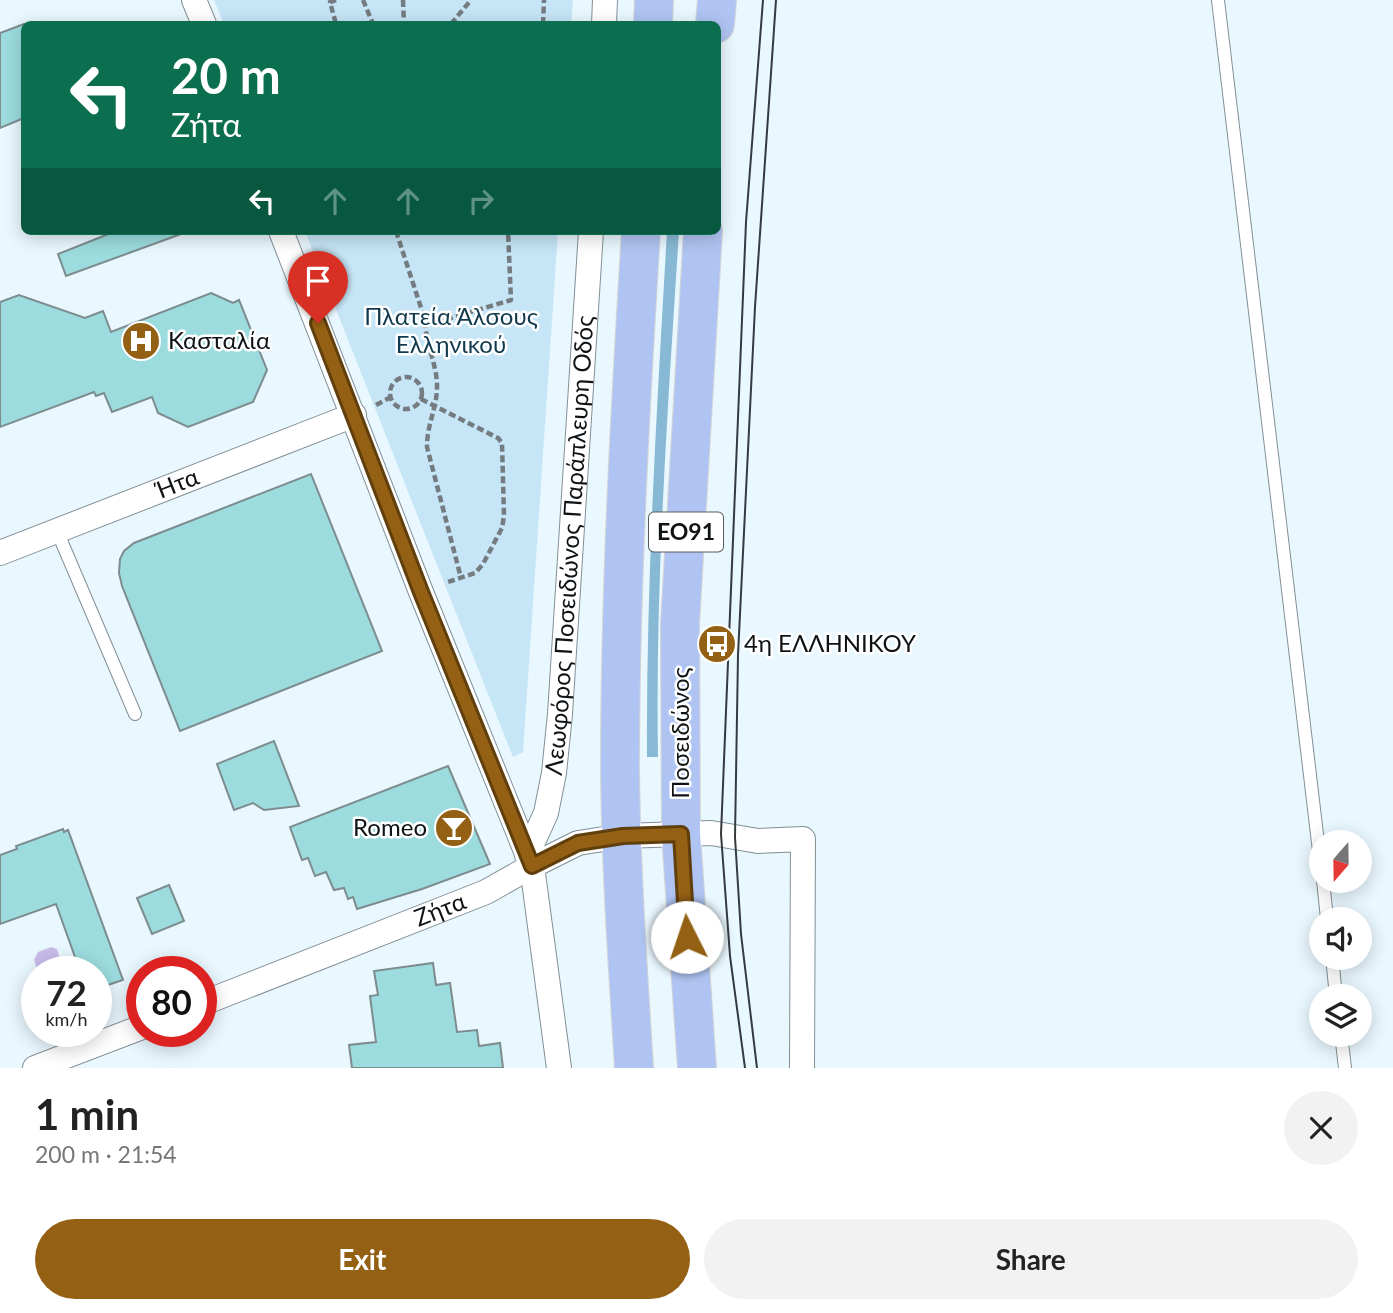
<!DOCTYPE html>
<html lang="en">
<head>
<meta charset="utf-8">
<style>
	:root { --surface:#fff; --page:#f2f2f2; --text:#222; --muted:#767676; --accent:#946114 }
	body { margin:0; font-family:Lato,sans-serif; background:var(--page); color:var(--text); height:100vh; display:flex; flex-direction:column; font-size:26px; white-space:nowrap }
	* { box-sizing:border-box; margin:0 }
	p { font-size:23px; color:var(--muted) }
	.icon { flex:none; width:38px; height:38px; fill:none; stroke:currentColor; stroke-width:2; stroke-linecap:round; stroke-linejoin:round }
	.map { position:relative; height:1068px; overflow:hidden }
	.details { display:flex; flex-direction:column; background:var(--surface); flex:1 }
	.details>* { flex:none }
	.banner { position:absolute; left:21px; top:21px; width:700px; height:214px; border-radius:10px; box-shadow:0 4px 18px #0003; background:#0b6e4f; color:#fff; overflow:hidden }
	.needle { width:46px; rotate:200deg }
	.buttons { position:absolute; left:1309px; top:830px; display:grid; gap:14px }
	.buttons a { display:grid; place-items:center; width:63px; height:63px; border-radius:50%; background:var(--surface); box-shadow:0 4px 18px #0003; font-size:35px }
	.speed { position:absolute; left:21px; top:956px; display:flex; gap:14px; font-size:35px; font-weight:700; text-align:center }
	.speed>* { display:grid; place-content:center; width:91px; height:91px; border-radius:50%; background:var(--surface); box-shadow:0 4px 18px #0003; line-height:1 }
	.speed small { font-size:18px; font-weight:400 }
	.speed .limit { border:10px solid #d22; background:#fff; color:#111 }
	.pin { position:absolute; display:grid; place-items:center; width:60px; height:60px; color:#fff; margin:-72px -30px; border-radius:50% 50% 50% 0; rotate:-45deg; box-shadow:0 0 7px #0007 }
	.pin .icon { rotate:45deg }
	.me { position:absolute; width:77px; margin:-38px; rotate:356deg; stroke-linejoin:round; filter:drop-shadow(0 0 5px #0008) }
	.turn { display:flex; align-items:center; gap:24px; height:147px; padding:0 35px; font-size:32px }
	.turn .icon { width:91px; height:91px; stroke-width:2.5 }
	.turn b { display:block; font-size:49px; line-height:60px }
	.lanes { display:flex; align-items:center; height:66px; padding:0 35px; background:#0003; justify-content:center; gap:35px; direction:ltr }
	.lanes .off { opacity:.35 }
	.round { display:grid; place-items:center; flex:none; width:74px; height:74px; border-radius:37px; background:var(--page) }
	.summary { display:flex; align-items:center; justify-content:space-between; height:119px; padding:0 35px }
	h1 { font-size:42px; font-weight:700; line-height:52px }
	.action { display:flex; gap:14px; margin-top:auto; padding:14px 35px }
	.action a { flex:1; height:80px; border-radius:42px; background:var(--accent); color:#fff; font-size:28px; font-weight:700; line-height:80px; text-align:center }
	.action a+a { background:var(--page); color:var(--text) }
	.map>svg:first-child { display:block }
	.green { fill:#c6e5f6 }
	.forest { fill:#88b9d4 }
	.water { fill:#c9bcea }
	.building { fill:#9cdcdf; stroke:#7d8c8d; stroke-width:2 }
	.lines { fill:none; stroke-linecap:round; stroke-linejoin:round }
	.service-casing { stroke:#838f96; stroke-width:14 }
	.minor-casing { stroke:#838f96; stroke-width:26 }
	.trunk-casing { stroke:#d4d5d5; stroke-width:40 }
	.path { stroke:#747c81; stroke-width:4.5; stroke-dasharray:7 3.5; stroke-linecap:butt }
	.service { stroke:#fff; stroke-width:12 }
	.minor { stroke:#fff; stroke-width:24 }
	.trunk { stroke:#afc4f2; stroke-width:38 }
	.tram { stroke:#343a3e; stroke-width:2 }
	.route-casing { stroke:#603f0d; stroke-width:18 }
	.route { stroke:#946114; stroke-width:12 }
	.labels { text-anchor:middle; stroke-width:5; stroke-linejoin:round; paint-order:stroke }
	.shield { fill:#fff; stroke:#575a5c; stroke-width:2 }
	.shield-label { font-size:23px; font-weight:bold; fill:#0f1316 }
	.park-label { font-size:24px; fill:#113a4e; stroke:#fff }
	.poi-label { font-size:24px; fill:#0f1316; stroke:#fff; text-anchor:start }
	.street-label { font-size:24px; fill:#0f1316; stroke:#fff }
</style>
</head>
<body>
<div class="map">
<svg width="1393" height="1068" viewBox="0 0 1393 1068">
	<rect width="100%" height="100%" fill="#e9f7fe"/>
	<g class="green">
		<polygon points="214,0 573,0 571,24 224,24"/>
		<polygon points="305,231 558,231 523,752 513,757"/>
	</g>
	<path class="forest" d="M667,231H679C668,406 655,581 658,757H647C646,582 657,406 667,231Z"/>
	<polygon class="water" points="51,947 57,949 62,966 61,971 38,971 34,960 38,952"/>
	<g class="building">
		<polygon points="24,24 24,118 0,128 0,33"/>
		<polygon points="116,231 181,231 181,234 66,276 58,254"/>
		<polygon points="211,293 233,303 239,300 267,370 253,402 188,427 158,413 152,397 112,412 104,393 96,396 94,392 0,427 0,302 19,295 85,318 103,311 111,332"/>
		<polygon points="311,474 382,651 180,731 122,586 119,573 120,559 124,551 134,543"/>
		<polygon points="274,741 299,806 264,810 253,803 234,810 217,764"/>
		<polygon points="448,766 490,864 422,889 357,909 353,897 348,899 344,888 334,890 326,872 315,876 308,858 302,860 290,827"/>
		<polygon points="63,829 64,832 68,830 123,980 96,989 96,971 80,971 56,904 0,924 0,855 17,849 16,846"/>
		<polygon points="169,885 184,921 152,934 137,898"/>
		<polygon points="433,963 436,985 450,983 457,1032 477,1030 479,1046 500,1043 503,1068 352,1068 349,1045 376,1042 370,996 378,995 374,971"/>
	</g>
	<g class="lines">
		<defs>
			<g id="service">
				<polyline points="1218,0 1321,868"/>
				<polyline points="57,531 135,714"/>
				<polyline points="1323,880 1327,919"/>
				<polyline points="1332,957 1336,996"/>
				<polyline points="1341,1034 1345,1068"/>
			</g>
			<g id="minor">
				<polyline points="194,0 204,24"/>
				<polyline points="604,24 605,0"/>
				<polyline points="281,231 421,592 532,866 559,1068"/>
				<path id="s1" d="M0,553L354,415"/>
				<path id="s2" d="M527,855L546,813L554,773L560,714L591,231"/>
				<path id="s3" d="M201,1004L486,892L532,866L578,843L623,836L711,833L758,841L803,839L802,1068"/>
				<polyline points="35,1068 142,1027"/>
			</g>
			<g id="trunk">
				<polyline points="653,24 654,0"/>
				<polyline points="715,24 717,0"/>
				<path d="M634,1068C628,969 621,870 620,771C620,591 630,411 641,231"/>
				<polyline points="697,1068 681,834 680,624 703,231"/>
			</g>
		</defs>
		<use href="#service" class="service-casing"/>
		<use href="#minor" class="minor-casing"/>
		<use href="#trunk" class="trunk-casing"/>
		<g class="path">
			<polyline points="336,0 330,2 336,24"/>
			<polyline points="363,0 373,24"/>
			<polyline points="403,0 404,24"/>
			<polyline points="451,24 471,0"/>
			<polyline points="543,24 544,0"/>
			<path d="M396,231L425,320C425,343 437,364 437,386C437,409 427,423 427,447L461,578"/>
			<polyline points="425,320 447,319 511,300 508,231"/>
			<circle cx="406" cy="393" r="16"/>
			<polyline points="421,399 498,438 502,443 504,516 502,528 483,564 475,573 445,583"/>
			<polyline points="376,405 391,397"/>
		</g>
		<use href="#service" class="service"/>
		<use href="#minor" class="minor"/>
		<use href="#trunk" class="trunk"/>
		<g class="tram">
			<polyline points="745,1068 730,956 721,834 746,222 763,0"/>
			<polyline points="757,1068 741,934 735,837 738,655 755,307 776,0"/>
		</g>
	</g>
	<g class="lines">
		<defs>
			<polyline id="route" points="318,323 421,592 532,866 578,843 623,836 681,834 687,937"/>
		</defs>
		<use href="#route" class="route-casing"/>
		<use href="#route" class="route"/>
	</g>
	<defs>
		<symbol id="hospital-disc" viewBox="-11 -11 22 22"><circle r="9.5" fill="#946114" stroke="#fff"/><path d="M-5-5h3v3.5h4V-5h3V5h-3V1.5h-4V5h-3Z" fill="#fff"/></symbol>
		<symbol id="bus-disc" viewBox="-11 -11 22 22"><circle r="9.5" fill="#946114" stroke="#fff"/><path d="M-5-6H5V4H4V6H2V4H-2V6H-4V4H-5ZM-3.5-4V0h7V-4ZM-3.5 1.2v1.5H-2V1.2ZM2 1.2v1.5H3.5V1.2Z" fill="#fff"/></symbol>
		<symbol id="bar-disc" viewBox="-11 -11 22 22"><circle r="9.5" fill="#946114" stroke="#fff"/><path d="M-6-5H6L.8 .8V4.5H3.5V6h-7V4.5H-.8V.8Z" fill="#fff"/></symbol>
	</defs>
	<g fill-rule="evenodd">
		<use href="#hospital-disc" x="119" y="319" width="44" height="44"/>
		<use href="#bus-disc" x="695" y="622" width="44" height="44"/>
		<use href="#bar-disc" x="432" y="806" width="44" height="44"/>
	</g>
	<g class="labels">
		<rect class="shield" x="649" y="512.5" width="74" height="39" rx="5"/>
		<g class="shield-label">
			<text x="686" y="540">ΕΟ91</text>
		</g>
		<g class="park-label">
			<text x="451" y="325">Πλατεία Άλσους<tspan x="451" dy="28">Ελληνικού</tspan></text>
		</g>
		<g class="poi-label">
			<text x="168" y="349">Κασταλία</text>
			<text x="744" y="652">4η ΕΛΛΗΝΙΚΟΥ</text>
			<text x="427" y="836" text-anchor="end">Romeo</text>
		</g>
		<g class="street-label">
			<text dy="8" stroke="none"><textPath href="#s1" startOffset="191">Ήτα</textPath></text>
			<text dy="8" stroke="none"><textPath href="#s2" startOffset="315">Λεωφόρος Ποσειδώνος Παράπλευρη Οδός</textPath></text>
			<text transform="translate(681 733) rotate(-90)" y="8">Ποσειδώνος</text>
			<text dy="8" stroke="none"><textPath href="#s3" startOffset="257">Ζήτα</textPath></text>
		</g>
	</g>
</svg>
<div class="buttons">
<a><svg class="needle" viewBox="-14 -14 28 28"><path d="M0-13l5 13h-10z" fill="#e53935"/><path d="M0 13l5-13h-10z" fill="#767676"/></svg></a>
<a><svg class="icon" aria-label="sound" viewBox="0 0 24 24"><path d="M4 9h4l5-4v14l-5-4H4zM17 9q2 3 0 6"/></svg></a>
<a><svg class="icon" aria-label="layers" viewBox="0 0 24 24"><path d="M12 4l9 5-9 5-9-5zM3 14l9 5 9-5"/></svg></a>
</div>
<div class="speed"><div>72<small>km/h</small></div><div class="limit">80</div></div>
<div class="pin" style="left:318px;top:323px;background:#d93025"><svg class="icon" aria-label="arrive" viewBox="0 0 24 24"><path d="M6 21V4h12l-3 4 3 4H6"/></svg></div>
<svg class="me" style="left:687px;top:937px" viewBox="-20 -20 40 40"><circle r="19" fill="#fff"/><path d="M0-13L10 11 0 6-10 11z" fill="#946114"/></svg>
<div class="banner">
<div class="turn"><svg class="icon" aria-label="left" viewBox="0 0 24 24"><path d="M17 20v-9H6M10 6l-5 5 5 5"/></svg><div><b>20 m</b>Ζήτα</div></div>
<div class="lanes"><svg class="icon" aria-label="left" viewBox="0 0 24 24"><path d="M17 20v-9H6M10 6l-5 5 5 5"/></svg><svg class="icon off" aria-label="ahead" viewBox="0 0 24 24"><path d="M12 20V5M6 11l6-6 6 6"/></svg><svg class="icon off" aria-label="ahead" viewBox="0 0 24 24"><path d="M12 20V5M6 11l6-6 6 6"/></svg><svg class="icon off" aria-label="right" viewBox="0 0 24 24"><path d="M7 20v-9h11M14 6l5 5-5 5"/></svg></div>
</div>
</div>
<section class="details">
<div class="summary"><div><h1>1 min</h1><p>200 m · 21:54</p></div><a class="round"><svg class="icon" aria-label="close" viewBox="0 0 24 24"><path d="M6 6l12 12M18 6L6 18"/></svg></a></div>
<div class="action"><a>Exit</a><a>Share</a></div>
</section>
</body>
</html>
